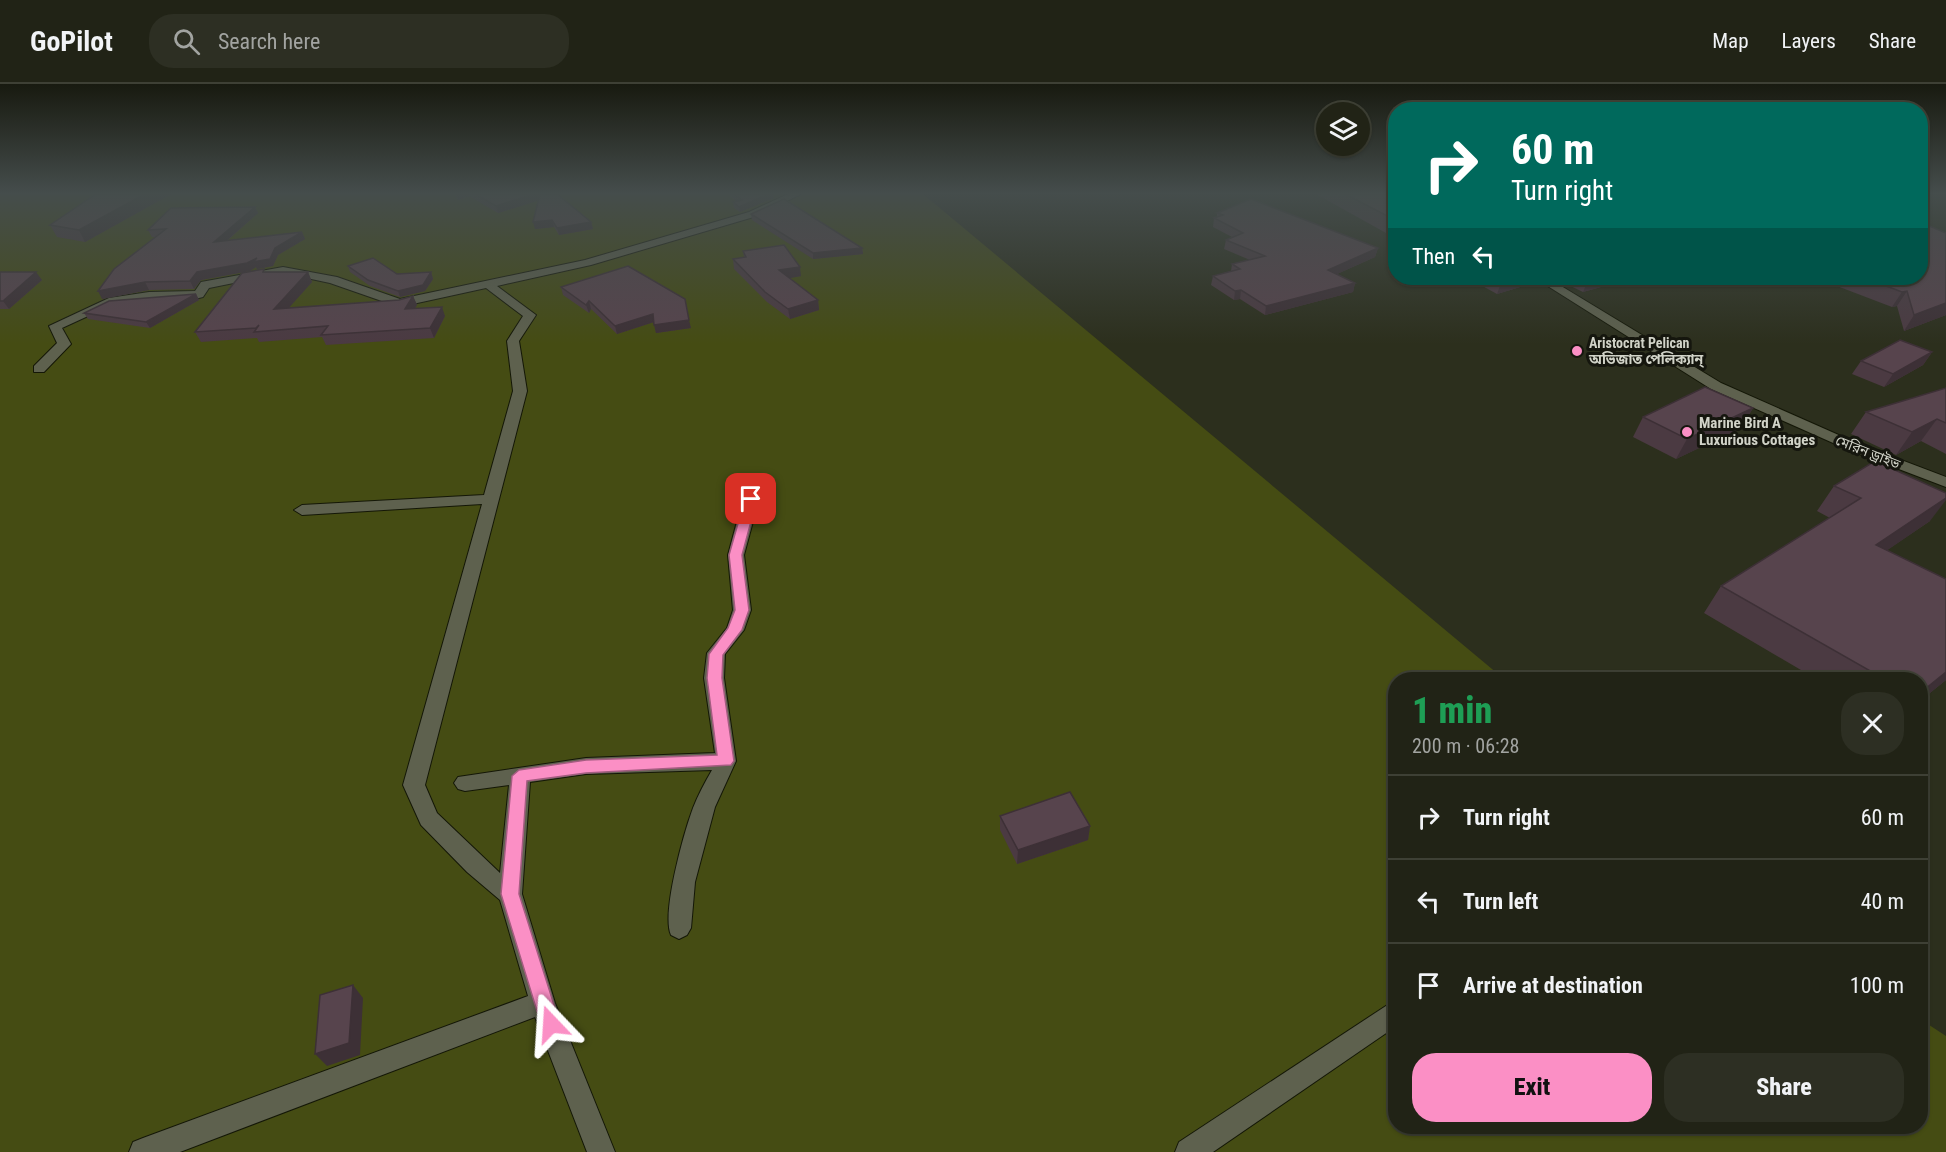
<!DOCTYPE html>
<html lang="en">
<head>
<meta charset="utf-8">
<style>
	:root { --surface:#212316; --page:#2d2f23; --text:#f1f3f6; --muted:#a2a4a1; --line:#3e4035; --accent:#fb8fc5 }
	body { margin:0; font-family:"Roboto Condensed","Noto Sans Bengali",sans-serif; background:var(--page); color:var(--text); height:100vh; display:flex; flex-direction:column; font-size:22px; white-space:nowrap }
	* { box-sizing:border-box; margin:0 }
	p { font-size:20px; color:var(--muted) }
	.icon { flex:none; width:33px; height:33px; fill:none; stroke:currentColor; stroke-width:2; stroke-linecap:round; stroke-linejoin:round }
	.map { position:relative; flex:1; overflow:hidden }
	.sheet { position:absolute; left:1388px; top:588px; width:540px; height:462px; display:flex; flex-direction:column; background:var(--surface); border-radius:24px; box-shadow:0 2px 4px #0004,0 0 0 2px var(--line) }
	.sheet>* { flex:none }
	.banner { position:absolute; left:1388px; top:18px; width:540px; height:183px; border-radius:24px; box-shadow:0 2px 4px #0004,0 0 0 2px var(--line); background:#00695c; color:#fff; overflow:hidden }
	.fabs { position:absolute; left:1316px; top:18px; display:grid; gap:12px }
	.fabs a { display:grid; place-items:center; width:54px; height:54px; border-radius:50%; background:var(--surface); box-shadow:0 2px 4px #0004,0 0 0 2px var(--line); font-size:30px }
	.pin { position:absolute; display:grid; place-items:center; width:51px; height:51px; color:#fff; margin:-26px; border-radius:12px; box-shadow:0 3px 9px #0006 }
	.me { position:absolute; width:66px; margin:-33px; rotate:340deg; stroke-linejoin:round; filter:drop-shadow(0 0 4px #0008) }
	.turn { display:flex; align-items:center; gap:21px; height:126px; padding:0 24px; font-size:27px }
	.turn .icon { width:78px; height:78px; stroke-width:2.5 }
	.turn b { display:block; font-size:42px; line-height:51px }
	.then { display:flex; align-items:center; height:57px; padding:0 24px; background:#0003; gap:12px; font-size:22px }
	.round { display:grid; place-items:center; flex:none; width:63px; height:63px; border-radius:24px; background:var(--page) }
	.head { display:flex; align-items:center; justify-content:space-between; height:102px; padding:0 24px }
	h1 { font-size:36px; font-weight:800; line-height:45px; color:#1e9e55 }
	.primary-button { display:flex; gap:12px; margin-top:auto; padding:12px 24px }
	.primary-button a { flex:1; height:69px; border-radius:24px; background:var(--accent); color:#111; font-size:24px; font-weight:800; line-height:69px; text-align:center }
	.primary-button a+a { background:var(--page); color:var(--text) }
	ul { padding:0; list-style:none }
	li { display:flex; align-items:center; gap:18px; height:84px; padding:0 24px; border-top:2px solid var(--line) }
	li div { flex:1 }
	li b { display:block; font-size:22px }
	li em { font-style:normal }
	header { display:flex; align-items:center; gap:36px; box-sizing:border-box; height:84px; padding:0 30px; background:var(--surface); border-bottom:2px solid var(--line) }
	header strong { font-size:28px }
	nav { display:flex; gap:33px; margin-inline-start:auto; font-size:21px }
	.search { width:420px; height:54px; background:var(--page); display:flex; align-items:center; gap:15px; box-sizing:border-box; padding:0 21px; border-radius:24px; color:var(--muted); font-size:22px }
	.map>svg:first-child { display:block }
	.green { fill:#454c13 }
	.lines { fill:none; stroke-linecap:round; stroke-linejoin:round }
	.street-casing { stroke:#141707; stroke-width:2 }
	.secondary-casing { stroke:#141707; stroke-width:2 }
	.street { fill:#5e614e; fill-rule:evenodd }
	.secondary { fill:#5e614e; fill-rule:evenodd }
	.wall { fill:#4b3a42 }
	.shaded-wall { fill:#3d3036 }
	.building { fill:#57444d; stroke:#3d3036; stroke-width:1.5 }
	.route { fill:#fb8fc5; stroke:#a35d80; stroke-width:1.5 }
	.poi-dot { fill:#fb8fc5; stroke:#15160e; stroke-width:2 }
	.labels { text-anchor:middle; stroke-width:6; stroke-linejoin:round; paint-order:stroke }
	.far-poi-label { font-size:14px; font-weight:bold; fill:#d1d3c8; stroke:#15160e; text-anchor:start }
	.far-street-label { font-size:14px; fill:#d1d3c8; stroke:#15160e }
	.poi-label { font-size:15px; font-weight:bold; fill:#d1d3c8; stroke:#15160e; text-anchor:start }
</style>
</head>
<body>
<header>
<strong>GoPilot</strong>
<div class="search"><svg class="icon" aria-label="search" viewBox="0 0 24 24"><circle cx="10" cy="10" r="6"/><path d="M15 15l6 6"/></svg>Search here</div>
<nav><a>Map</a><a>Layers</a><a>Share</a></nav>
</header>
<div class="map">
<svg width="1946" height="1068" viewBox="0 0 1946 1068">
	<rect width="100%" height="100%" fill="#2c2f1d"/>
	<polygon class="green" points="0,110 923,110 1504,595 1395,596 1395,1042 1920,1042 1920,935 1946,952 1946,1068 0,1068"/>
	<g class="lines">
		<defs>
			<g id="street">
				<path d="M788,110H801L757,132L591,181L497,202L536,231L519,257L527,307L425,701L437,729L500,789L509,701L465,707L458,705L454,699L458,693L586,674L715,669L704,594L707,569L727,544L733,526L728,471L743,415L751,410L759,415L744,471L751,526L744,546L725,570L724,594L736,677L715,723L695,798L691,844L687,851L679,855L671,851C661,830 684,748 693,724C698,711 705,698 712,686L586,690L530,698L522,810L555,919L615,1068H587L535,933L180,1068H129L133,1058L143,1054L528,912L500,816L467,788L421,741L403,701L482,420L302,431L294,426L302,421L484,411L513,307L507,257L523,232L486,204L399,223L330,199L283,189L209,204L203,213L199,214L149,216L112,221L62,244L71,260L44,288H34V282L57,259L49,242L109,214L149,208L195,207L201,198L283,183L337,193L400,215L585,176L749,128Z"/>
				<polygon points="1395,916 1395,943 1213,1068 1175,1068 1179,1058"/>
			</g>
			<polygon id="secondary" points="1535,194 1548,194 1721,299 1859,360 1946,393 1946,403 1849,366 1711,305"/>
		</defs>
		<use href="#street" class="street-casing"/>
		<use href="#secondary" class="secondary-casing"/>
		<use href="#street" class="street"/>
		<use href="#secondary" class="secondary"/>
	</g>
	<g class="wall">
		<polygon points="96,110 171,110 85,158 57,153 50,141"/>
		<polygon points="455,110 557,110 591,138 593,145 559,151 554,143 535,145 539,116 498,129 469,112 458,116"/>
		<polygon points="728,110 773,110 774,114 740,128 734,124 733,118 737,118"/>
		<polygon points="1316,110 1395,110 1395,154"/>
		<polygon points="255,123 258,129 227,157 302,148 305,155 278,171 273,182 257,185 256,183 250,187 201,196 194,205 149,206 102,215 156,153 152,153 148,146"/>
		<polygon points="1217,129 1378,164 1375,173 1337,190 1355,199 1353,208 1265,231 1240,215 1234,216 1211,201 1213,192 1231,187 1232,180 1250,176 1224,165 1226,156 1232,153 1213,143 1214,134 1217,133"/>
		<polygon points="751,130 862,164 863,170 813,175 752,136"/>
		<polygon points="1946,149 1946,231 1904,247 1897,222 1892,223 1816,194 1920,194"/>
		<polygon points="743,167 801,192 789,194 818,216 819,226 790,235 767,218 734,185 733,175 744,173"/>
		<polygon points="348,182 397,190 431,188 433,195 425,207 400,213 370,202 350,188"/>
		<polygon points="0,188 42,196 9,225 0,225"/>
		<polygon points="266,188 308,188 312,198 288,224 399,216 413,212 417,221 415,224 445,232 434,254 326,261 322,253 259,258 257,254 201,258 195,248"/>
		<polygon points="1468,194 1539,194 1537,198 1497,210"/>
		<polygon points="1554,194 1621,194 1619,198 1583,208"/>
		<polygon points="1739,194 1783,194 1756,201"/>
		<polygon points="561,203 691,244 656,249 654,238 617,250 591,225 589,229 563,211"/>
		<polygon points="196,210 199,216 150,244 88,235 84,229"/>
		<polygon points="1932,268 1923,281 1884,303 1852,290 1861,277"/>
		<polygon points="1946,304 1946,370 1921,357 1896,371 1851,350 1866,328"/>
		<polygon points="1753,324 1741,344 1676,375 1633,353 1643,333"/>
		<polygon points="1834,402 1930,437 1887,466 1946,495 1946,596 1920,617 1920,596 1818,596 1704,529 1721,502 1830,434 1817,427"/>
		<polygon points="1000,732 1090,742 1088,756 1017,780 1000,746"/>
	</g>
	<g class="shaded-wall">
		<polygon points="145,110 171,110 85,158 79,146"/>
		<polygon points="456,110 468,110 469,112 458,116"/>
		<polygon points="534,110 541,110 543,115 498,129 496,122"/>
		<polygon points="769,110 773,110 774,114 740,128 739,123"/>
		<polygon points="255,123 258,129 217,165 214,158"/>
		<polygon points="552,136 554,143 535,145 533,138"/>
		<polygon points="591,138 593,145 559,151 557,144"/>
		<polygon points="302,148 305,155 278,171 273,182 257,185 256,183 250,187 201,196 194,205 190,197 197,188 275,164"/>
		<polygon points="862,164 863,170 813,175 813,169"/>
		<polygon points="1378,164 1375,173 1326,195 1328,186"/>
		<polygon points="800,183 801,192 780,196 779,186"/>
		<polygon points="36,188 42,196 9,225 3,217"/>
		<polygon points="308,188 312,198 279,235 274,225"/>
		<polygon points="431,188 433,195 425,207 400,213 398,207"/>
		<polygon points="1503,194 1539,194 1537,198 1497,210"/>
		<polygon points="1589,194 1621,194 1619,198 1583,208"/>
		<polygon points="1760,194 1783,194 1756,201"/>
		<polygon points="145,198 149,206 102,215 98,207"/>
		<polygon points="1355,199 1353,208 1265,231 1266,222"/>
		<polygon points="1241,206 1240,215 1234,216 1235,207"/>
		<polygon points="1907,207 1897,222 1892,223 1902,208"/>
		<polygon points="196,210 199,216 150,244 146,238"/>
		<polygon points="413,212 417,221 409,234 405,225"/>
		<polygon points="818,216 819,226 790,235 788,225"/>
		<polygon points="589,217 591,225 589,229 586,221"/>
		<polygon points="1946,219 1946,231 1904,247 1914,231"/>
		<polygon points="442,223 445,232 434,254 430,244"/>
		<polygon points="653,230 654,238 617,250 615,242"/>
		<polygon points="689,236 691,244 656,249 654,241"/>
		<polygon points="1932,268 1923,281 1884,303 1893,290"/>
		<polygon points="1753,324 1741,344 1676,375 1687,355"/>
		<polygon points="1937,335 1921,357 1896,371 1912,348"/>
		<polygon points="1946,414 1946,416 1930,437 1857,487 1876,461"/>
		<polygon points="1946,588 1946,596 1920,617 1920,609"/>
		<polygon points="1090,742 1088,756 1017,780 1018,766"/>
		<polygon points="353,901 363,914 360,971 327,982 315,970"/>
	</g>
	<g class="building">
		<polygon points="96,110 145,110 79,146 50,141"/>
		<polygon points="475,110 534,110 496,122"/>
		<polygon points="540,110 557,110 591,138 557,144 552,136 533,138"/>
		<polygon points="734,110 769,110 739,123 733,118 742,116"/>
		<polygon points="1345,110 1395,110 1395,136"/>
		<polygon points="784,115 862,164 813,169 751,130"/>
		<polygon points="1251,115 1378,164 1328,186 1355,199 1266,222 1241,206 1235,207 1213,192 1240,185 1232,180 1265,172 1226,156 1243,149 1214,134 1223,131 1217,129"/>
		<polygon points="255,123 214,158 302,148 275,164 270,175 253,178 257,174 247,179 197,188 190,197 145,198 98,207 114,185 166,145 148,146 171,124"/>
		<polygon points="1920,138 1946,149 1946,219 1914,231 1907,207 1902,208 1865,194 1920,194"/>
		<polygon points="784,161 800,183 779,186 818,216 788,225 765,208 733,175 746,173 743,167"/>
		<polygon points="373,174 397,190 431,188 423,201 398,207 368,196 348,182"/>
		<polygon points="628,182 685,215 689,236 654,241 653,230 615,242 589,217 586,221 561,203"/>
		<polygon points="264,185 263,188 308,188 274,225 399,216 413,212 405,225 442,223 430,244 321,251 328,242 254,248 259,241 256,244 195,248 242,189"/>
		<polygon points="0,188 36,188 3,217 0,217"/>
		<polygon points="196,210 146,238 84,229 109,217"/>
		<polygon points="1900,256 1932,268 1893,290 1861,277"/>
		<polygon points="1705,303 1753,324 1687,355 1643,333"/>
		<polygon points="1946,304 1946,339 1937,335 1912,348 1866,328"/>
		<polygon points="1875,377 1946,409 1946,414 1876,461 1946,495 1946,588 1920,609 1920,596 1886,596 1721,502 1861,414 1834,402"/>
		<polygon points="1070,708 1090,742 1018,766 1000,732"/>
		<polygon points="353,901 349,959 315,970 320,911"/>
	</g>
	<linearGradient id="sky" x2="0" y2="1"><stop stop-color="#181a10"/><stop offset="0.42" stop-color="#454d4c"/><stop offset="1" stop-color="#454d4c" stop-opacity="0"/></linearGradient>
	<rect width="1946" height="260" fill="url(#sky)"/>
	<polygon class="route" points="751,411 757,415 742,471 749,526 742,546 723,571 722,594 734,677 731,681 586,689 527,697 519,810 560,940 558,947 551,950 544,947 541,940 501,810 512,692 519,686 586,676 717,671 707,594 709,570 728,544 735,526 729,471 745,415"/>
	<g class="poi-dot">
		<circle cx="1577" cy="267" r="6"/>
		<circle cx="1687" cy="348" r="6"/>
	</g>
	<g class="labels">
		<g class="far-poi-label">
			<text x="1589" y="264">Aristocrat Pelican<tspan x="1589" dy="16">অভিজাত পেলিক্যান্</tspan></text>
		</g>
		<g class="far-street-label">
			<text transform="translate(1868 368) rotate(22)" y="5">মেরিন ড্রাইভ</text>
		</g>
		<g class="poi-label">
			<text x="1699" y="344">Marine Bird A<tspan x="1699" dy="17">Luxurious Cottages</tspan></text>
		</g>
	</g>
</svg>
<div class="fabs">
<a><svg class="icon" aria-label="layers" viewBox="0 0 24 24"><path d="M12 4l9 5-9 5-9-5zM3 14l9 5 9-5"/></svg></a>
</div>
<div class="pin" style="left:751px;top:415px;background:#d93025"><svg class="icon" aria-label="arrive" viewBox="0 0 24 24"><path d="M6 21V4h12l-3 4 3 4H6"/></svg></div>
<svg class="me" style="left:551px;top:940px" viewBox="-20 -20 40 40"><path d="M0-17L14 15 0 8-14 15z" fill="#fb8fc5" stroke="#fff" stroke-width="4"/></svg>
<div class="banner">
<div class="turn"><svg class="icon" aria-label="right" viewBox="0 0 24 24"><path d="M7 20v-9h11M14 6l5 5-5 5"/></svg><div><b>60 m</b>Turn right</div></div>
<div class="then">Then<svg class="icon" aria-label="left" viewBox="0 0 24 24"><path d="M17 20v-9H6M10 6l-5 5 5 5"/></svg></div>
</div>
<section class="sheet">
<div class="head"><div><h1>1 min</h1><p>200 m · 06:28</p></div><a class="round"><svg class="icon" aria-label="close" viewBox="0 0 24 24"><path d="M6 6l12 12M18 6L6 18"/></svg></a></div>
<ul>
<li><svg class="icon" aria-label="right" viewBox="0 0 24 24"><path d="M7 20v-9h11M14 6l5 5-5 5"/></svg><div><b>Turn right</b></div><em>60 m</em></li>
<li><svg class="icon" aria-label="left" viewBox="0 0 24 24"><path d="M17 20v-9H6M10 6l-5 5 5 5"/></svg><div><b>Turn left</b></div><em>40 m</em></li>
<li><svg class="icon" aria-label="arrive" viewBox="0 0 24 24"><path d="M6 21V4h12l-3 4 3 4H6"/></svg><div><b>Arrive at destination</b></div><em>100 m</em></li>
</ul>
<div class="primary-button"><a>Exit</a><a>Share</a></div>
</section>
</div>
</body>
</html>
